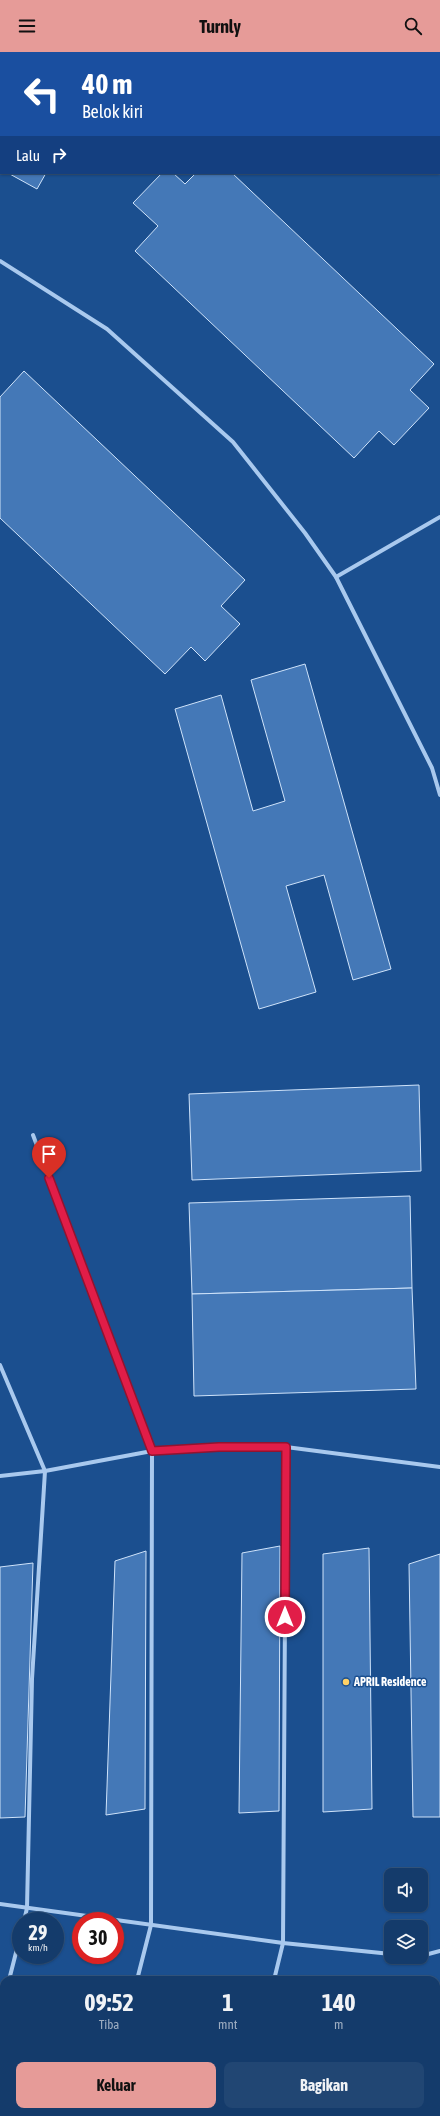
<!DOCTYPE html>
<html lang="id">
<head>
<meta charset="utf-8">
<style>
	:root { --surface:#143b6b; --page:#214673; --text:#f1f3f6; --muted:#9dadc1; --line:#33557e; --accent:#e69b98 }
	body { margin:0; font-family:"Asap Condensed",sans-serif; background:var(--page); color:var(--text); height:100vh; display:flex; flex-direction:column; font-size:15px; white-space:nowrap }
	* { box-sizing:border-box; margin:0 }
	p { font-size:13px; color:var(--muted) }
	.icon { flex:none; width:22px; height:22px; fill:none; stroke:currentColor; stroke-width:2; stroke-linecap:round; stroke-linejoin:round }
	.map { position:relative; flex:1; overflow:hidden }
	.panel { position:absolute; left:0px; top:1924px; width:440px; height:140px; display:flex; flex-direction:column; background:var(--surface); border-radius:12px 12px 0 0; box-shadow:0 1px 3px #0004,0 0 0 1px var(--line) }
	.panel>* { flex:none }
	.banner { position:absolute; left:0px; top:0px; width:440px; height:122px; box-shadow:0 1px 3px #0004,0 0 0 1px var(--line); background:#1a4fa0; color:#fff; overflow:hidden }
	.buttons { position:absolute; left:384px; top:1816px; display:grid; gap:8px }
	.buttons a { display:grid; place-items:center; width:44px; height:44px; border-radius:8px; background:var(--surface); box-shadow:0 1px 3px #0004,0 0 0 1px var(--line); font-size:20px }
	.speed { position:absolute; left:12px; top:1860px; display:flex; gap:8px; font-size:20px; font-weight:700; text-align:center }
	.speed>* { display:grid; place-content:center; width:52px; height:52px; border-radius:50%; background:var(--surface); box-shadow:0 1px 3px #0004,0 0 0 1px var(--line); line-height:1 }
	.speed small { font-size:10px; font-weight:400 }
	.speed .limit { border:6px solid #d22; background:#fff; color:#111 }
	.pin { position:absolute; display:grid; place-items:center; width:34px; height:34px; color:#fff; margin:-41px -17px; border-radius:50% 50% 50% 0; rotate:-45deg; box-shadow:0 0 4px #0007 }
	.pin .icon { rotate:45deg }
	.me { position:absolute; width:44px; margin:-22px; rotate:0deg; stroke-linejoin:round; filter:drop-shadow(0 0 3px #0008) }
	.turn { display:flex; align-items:center; gap:14px; height:84px; padding:0 16px; font-size:18px }
	.turn .icon { width:52px; height:52px; stroke-width:2.5 }
	.turn b { display:block; font-size:28px; line-height:34px }
	.then { display:flex; align-items:center; height:38px; padding:0 16px; background:#0003; gap:8px; font-size:15px }
	.eta { display:flex; justify-content:space-evenly; align-items:center; height:68px; text-align:center }
	.eta b { font-size:24px; font-weight:700; line-height:28px }
	.button { display:flex; gap:8px; margin-top:auto; padding:8px 16px }
	.button a { flex:1; height:46px; border-radius:8px; background:var(--accent); color:#111; font-size:16px; font-weight:700; line-height:46px; text-align:center }
	.button a+a { background:var(--page); color:var(--text) }
	header { display:flex; justify-content:space-between; align-items:center; height:52px; padding:0 16px; background:var(--accent); color:#111; font-size:18px; font-weight:700 }
	.map>svg:first-child { display:block }
	.building { fill:#4478b7; stroke:#cfe3fa }
	.lines { fill:none; stroke-linecap:round; stroke-linejoin:round }
	.minor { stroke:#a9c9ee; stroke-width:4 }
	.route-casing { stroke:#92132f; stroke-width:10 }
	.route { stroke:#e11d48; stroke-width:7 }
	.poi-dot { fill:#ffd166; stroke:#1b4f8f; stroke-width:1.5 }
	.labels { text-anchor:middle; stroke-width:3; stroke-linejoin:round; paint-order:stroke }
	.poi-label { font-size:12px; font-weight:bold; fill:#fff; stroke:#1b4f8f; text-anchor:start }
</style>
</head>
<body>
<header><svg class="icon" aria-label="menu" viewBox="0 0 24 24"><path d="M4 6h16M4 12h16M4 18h16"/></svg>Turnly<svg class="icon" aria-label="search" viewBox="0 0 24 24"><circle cx="10" cy="10" r="6"/><path d="M15 15l6 6"/></svg></header>
<div class="map">
<svg width="440" height="2064" viewBox="0 0 440 2064">
	<rect width="100%" height="100%" fill="#1b4f8f"/>
	<g class="building">
		<polygon points="0,0 78,0 80,1 1,1 1,14"/>
		<rect x="0" y="61" width="1" height="56"/>
		<polygon points="8,121 46,121 37,137"/>
		<polygon points="162,121 173,121 185,132 196,121 232,121 434,312 410,338 429,356 394,393 379,379 354,406 135,199 158,174 133,151"/>
		<polygon points="24,319 245,528 221,554 240,572 205,609 191,595 165,622 0,466 0,345"/>
		<polygon points="305,612 391,917 353,928 324,823 286,834 316,940 259,957 175,657 221,643 253,759 285,749 251,628"/>
		<polygon points="419,1033 421,1119 192,1128 189,1042"/>
		<polygon points="410,1144 412,1236 192,1242 189,1151"/>
		<polygon points="412,1236 416,1337 194,1344 192,1242"/>
		<polygon points="280,1494 279,1759 239,1761 242,1501"/>
		<polygon points="369,1496 372,1757 323,1760 323,1502"/>
		<polygon points="146,1499 145,1757 106,1763 115,1509"/>
		<polygon points="440,1502 440,1765 413,1765 409,1512"/>
		<polygon points="33,1511 25,1765 0,1766 0,1515"/>
	</g>
	<g class="lines">
		<g class="minor">
			<polyline points="0,209 107,277 233,390 305,481 336,525 432,716 440,743"/>
			<polyline points="336,525 440,465"/>
			<polyline points="33,1083 152,1399 151,1873 137,1928"/>
			<polyline points="0,1313 45,1419 32,1627 27,1856 24,1869"/>
			<polyline points="0,1424 45,1419 152,1399 219,1395 286,1395 440,1415"/>
			<polyline points="0,1852 283,1891 391,1902"/>
			<polyline points="421,1904 440,1899"/>
			<polyline points="9,1928 21,1881"/>
			<polyline points="274,1928 283,1891 286,1395"/>
			<polyline points="0,1963 4,1948"/>
			<polyline points="436,1971 440,1971"/>
			<polyline points="101,2064 102,2060"/>
			<polyline points="240,2064 241,2060"/>
			<polyline points="377,2064 378,2060"/>
		</g>
	</g>
	<g class="lines">
		<defs>
			<polyline id="route" points="49,1126 152,1399 219,1395 286,1395 285,1565"/>
		</defs>
		<use href="#route" class="route-casing"/>
		<use href="#route" class="route"/>
	</g>
	<circle class="poi-dot" cx="346" cy="1630" r="4"/>
	<g class="labels">
		<g class="poi-label">
			<text x="354" y="1634">APRIL Residence</text>
		</g>
	</g>
</svg>
<div class="buttons">
<a><svg class="icon" aria-label="sound" viewBox="0 0 24 24"><path d="M4 9h4l5-4v14l-5-4H4zM17 9q2 3 0 6"/></svg></a>
<a><svg class="icon" aria-label="layers" viewBox="0 0 24 24"><path d="M12 4l9 5-9 5-9-5zM3 14l9 5 9-5"/></svg></a>
</div>
<div class="speed"><div>29<small>km/h</small></div><div class="limit">30</div></div>
<div class="pin" style="left:49px;top:1126px;background:#d93025"><svg class="icon" aria-label="arrive" viewBox="0 0 24 24"><path d="M6 21V4h12l-3 4 3 4H6"/></svg></div>
<svg class="me" style="left:285px;top:1565px" viewBox="-20 -20 40 40"><circle r="17" fill="#e11d48" stroke="#fff" stroke-width="3"/><path d="M0-11L8 9 0 5-8 9z" fill="#fff"/></svg>
<div class="banner">
<div class="turn"><svg class="icon" aria-label="left" viewBox="0 0 24 24"><path d="M17 20v-9H6M10 6l-5 5 5 5"/></svg><div><b>40 m</b>Belok kiri</div></div>
<div class="then">Lalu<svg class="icon" aria-label="right" viewBox="0 0 24 24"><path d="M7 20v-9h11M14 6l5 5-5 5"/></svg></div>
</div>
<section class="panel">
<div class="eta">
<div><b>09:52</b><p>Tiba</p></div>
<div><b>1</b><p>mnt</p></div>
<div><b>140</b><p>m</p></div>
</div>
<div class="button"><a>Keluar</a><a>Bagikan</a></div>
</section>
</div>
</body>
</html>
